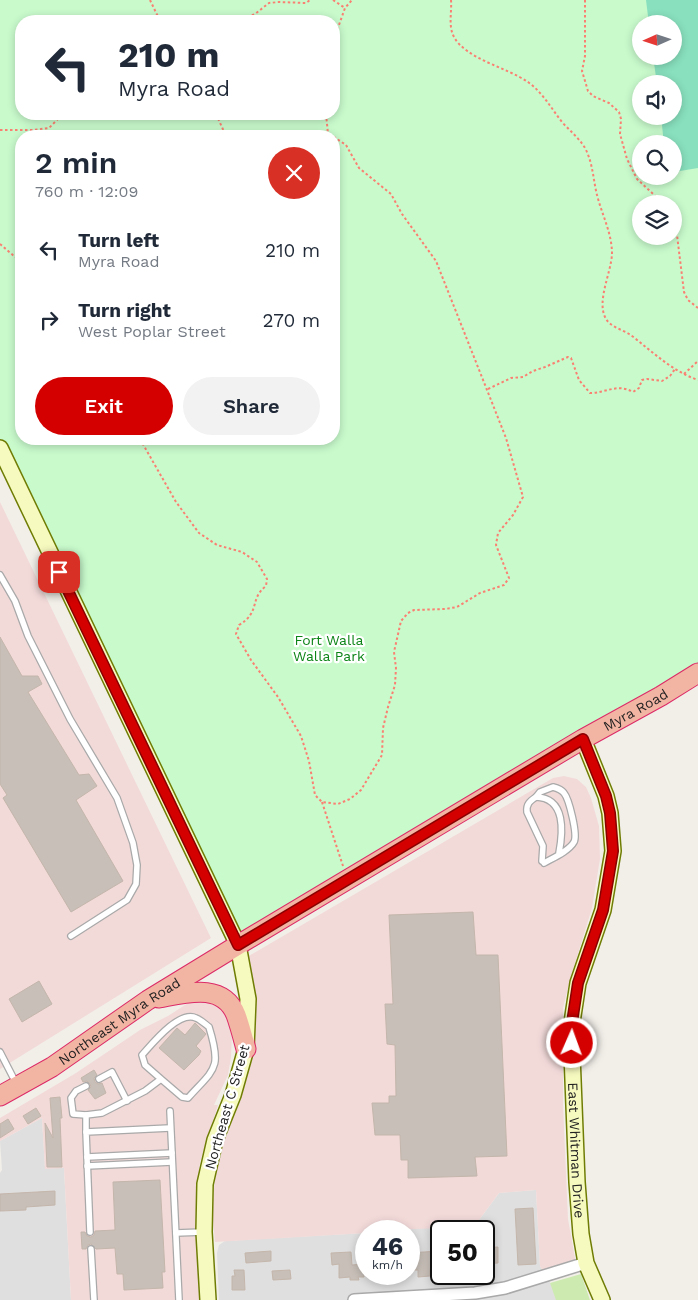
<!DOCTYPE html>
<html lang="en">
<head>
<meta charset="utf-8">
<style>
	:root { --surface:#fff; --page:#f2f2f3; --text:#1f2937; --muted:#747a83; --accent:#d40000 }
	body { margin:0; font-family:"Work Sans",sans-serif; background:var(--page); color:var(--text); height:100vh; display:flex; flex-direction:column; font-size:19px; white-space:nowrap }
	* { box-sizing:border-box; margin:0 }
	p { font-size:16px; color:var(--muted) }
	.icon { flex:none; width:28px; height:28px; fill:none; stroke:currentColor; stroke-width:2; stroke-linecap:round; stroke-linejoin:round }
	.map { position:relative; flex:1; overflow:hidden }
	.sheet { position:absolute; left:15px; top:130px; width:325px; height:315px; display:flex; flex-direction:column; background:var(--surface); border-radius:20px; box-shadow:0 2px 8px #0003 }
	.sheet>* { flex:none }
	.banner { position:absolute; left:15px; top:15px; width:325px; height:105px; border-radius:20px; box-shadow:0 2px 8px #0003; background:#fff; color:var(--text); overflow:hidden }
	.needle { width:32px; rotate:267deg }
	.tools { position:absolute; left:632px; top:15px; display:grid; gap:10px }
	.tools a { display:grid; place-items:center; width:50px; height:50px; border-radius:50%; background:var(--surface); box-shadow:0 2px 8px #0003; font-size:25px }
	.speed { position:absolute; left:355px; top:1220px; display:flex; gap:10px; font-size:25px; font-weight:700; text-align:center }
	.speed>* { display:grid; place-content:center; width:65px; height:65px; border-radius:50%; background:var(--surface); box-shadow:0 2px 8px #0003; line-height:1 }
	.speed small { font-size:12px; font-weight:400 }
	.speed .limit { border:2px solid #111; border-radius:8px; background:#fff; color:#111 }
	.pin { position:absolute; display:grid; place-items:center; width:42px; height:42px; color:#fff; margin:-21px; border-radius:10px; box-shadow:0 2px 8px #0006 }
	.me { position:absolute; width:55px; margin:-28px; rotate:2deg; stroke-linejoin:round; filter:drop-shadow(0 0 4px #0008) }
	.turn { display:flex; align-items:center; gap:18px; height:105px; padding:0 20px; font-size:22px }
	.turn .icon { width:65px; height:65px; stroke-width:2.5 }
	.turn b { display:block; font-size:35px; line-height:42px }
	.round { display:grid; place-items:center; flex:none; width:52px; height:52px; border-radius:26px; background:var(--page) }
	.overview { display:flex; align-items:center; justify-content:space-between; height:85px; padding:0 20px }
	h1 { font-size:30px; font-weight:600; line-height:38px }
	.cta { display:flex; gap:10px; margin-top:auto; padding:10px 20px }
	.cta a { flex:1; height:58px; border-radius:30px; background:var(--accent); color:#fff; font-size:20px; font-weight:600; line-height:58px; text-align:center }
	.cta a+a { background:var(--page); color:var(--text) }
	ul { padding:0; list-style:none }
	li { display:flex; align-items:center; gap:15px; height:70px; padding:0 20px }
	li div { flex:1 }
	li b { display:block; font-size:19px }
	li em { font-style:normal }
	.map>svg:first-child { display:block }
	.residential { fill:#e0dfdf; fill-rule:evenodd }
	.commercial { fill:#f2dad9 }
	.grass { fill:#cdebb0 }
	.park { fill:#c8facc; fill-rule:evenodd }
	.pitch { fill:#88e0be }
	.building { fill:#c7bfb8; stroke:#c4b6ab }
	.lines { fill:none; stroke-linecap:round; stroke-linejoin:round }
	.service-casing { stroke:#a9a9a9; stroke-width:8 }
	.minor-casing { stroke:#a9a9a9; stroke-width:14 }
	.secondary-casing { stroke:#707d05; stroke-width:18 }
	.trunk-casing { stroke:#dc2a67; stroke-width:21 }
	.path { stroke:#fa8072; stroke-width:2; stroke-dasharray:2.5 2.5; stroke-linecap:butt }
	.service { stroke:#fff; stroke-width:5.5 }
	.minor { stroke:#fff; stroke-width:11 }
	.secondary { stroke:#f7fabf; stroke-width:15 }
	.trunk { stroke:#f2b4a3; stroke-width:19 }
	.route-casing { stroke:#8a0000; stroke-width:12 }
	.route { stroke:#d40000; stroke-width:9 }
	.labels { text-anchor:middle; stroke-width:4.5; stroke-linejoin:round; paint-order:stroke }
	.park-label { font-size:14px; fill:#0c8416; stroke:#fff }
	.street-label { font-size:14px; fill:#222; stroke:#fff }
</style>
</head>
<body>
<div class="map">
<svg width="698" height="1300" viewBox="0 0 698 1300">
	<rect width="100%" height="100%" fill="#f2efe9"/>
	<g class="residential">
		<polygon points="42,1118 45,1168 64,1168 71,1300 0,1300 0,1173 2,1170 0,1141"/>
		<path d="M536,1190L540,1266L552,1286L557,1300H219L217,1253L219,1245L225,1241L366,1233V1274H409V1231H397L479,1220L499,1193ZM441,1231H484V1274H441Z"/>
	</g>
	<g class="commercial">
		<polygon points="0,502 211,938 0,1069"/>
		<polygon points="564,776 577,779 586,787 591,798 599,826 600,859 592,908 571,976 563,1008 563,1104 568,1219 576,1264 544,1273 540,1266 536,1190 499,1193 479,1220 466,1227 366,1231 366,1233 215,1242 212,1209 215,1178 224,1135 244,1082 253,1050 256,1012 254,990 247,957 553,778"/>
		<polygon points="199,1000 215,1001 227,1014 232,1033 231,1057 228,1075 214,1105 218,1105 200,1162 197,1195 197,1225 201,1300 71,1300 64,1168 45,1169 42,1118 0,1141 0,1118 76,1073 140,1030 168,1016 188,1003"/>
	</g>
	<polygon class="grass" points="581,1274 590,1300 556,1300 550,1283"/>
	<path class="park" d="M0,0H698V673L238,945L0,448ZM21,21H334V114H21ZM641,24H674V56H641ZM641,84H674V116H641ZM21,136H334V439H21ZM641,144H674V176H641ZM641,204H674V236H641Z"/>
	<polygon class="pitch" points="646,0 698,0 698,168 674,172 674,144 664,144 661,116 674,116 674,84 657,84 653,56 674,56 674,24 649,24"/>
	<g class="building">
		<polygon points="0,637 22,676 38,676 42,684 28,692 79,775 89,774 97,786 76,800 123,881 71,912 3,798 7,795 0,784"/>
		<polygon points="473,912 476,955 498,955 507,1156 475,1157 477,1176 408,1178 408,1160 401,1160 400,1135 375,1135 372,1103 389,1103 389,1096 396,1096 395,1045 387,1044 385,1004 393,1004 389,915"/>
		<polygon points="39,981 52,1004 22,1022 9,999"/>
		<polygon points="195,1023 206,1034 196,1046 201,1051 199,1055 184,1070 159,1048 177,1028 185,1035"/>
		<polygon points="94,1070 97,1075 94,1078 95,1082 98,1084 102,1083 106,1093 95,1099 88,1090 91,1087 90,1084 87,1081 83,1082 81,1078"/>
		<polygon points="60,1097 62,1118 60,1118 62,1167 47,1167 45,1123 53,1138 50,1098"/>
		<polygon points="36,1108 41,1116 28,1124 23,1116"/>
		<polygon points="8,1119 14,1129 0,1138 0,1124"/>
		<polygon points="160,1180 165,1272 162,1272 163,1288 124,1290 123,1274 117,1274 115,1248 96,1249 91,1244 88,1245 86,1249 82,1249 81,1232 85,1232 87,1236 91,1237 94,1235 95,1231 115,1230 113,1182"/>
		<polygon points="55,1191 55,1205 26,1207 26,1210 0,1211 0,1194"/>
		<polygon points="533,1208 536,1264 518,1265 515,1209"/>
		<polygon points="498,1247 498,1263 484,1264 484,1248"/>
		<polygon points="271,1251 271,1261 246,1263 245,1253"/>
		<polygon points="439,1251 440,1268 430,1269 430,1276 418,1277 418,1270 409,1270 409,1253"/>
		<polygon points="351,1252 352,1265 364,1264 364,1277 358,1277 359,1280 350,1280 350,1277 339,1278 339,1264 332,1265 331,1253"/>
		<polygon points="234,1270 244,1270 245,1290 232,1290 232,1276 235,1276"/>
		<polygon points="290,1270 291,1279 273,1280 272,1271"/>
	</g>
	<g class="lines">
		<defs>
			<g id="service">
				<polyline points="0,575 15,601 28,636 70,719 117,798 133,843 137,865 136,884 127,900 71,936"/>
				<path d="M536,797C530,801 526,804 527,812L543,846L542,861"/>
				<path d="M544,863C553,858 569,851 574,842C578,835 569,799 564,793C561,789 557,788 553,787L540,792L536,797C566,798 563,832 559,853"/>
				<polyline points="0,1052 16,1083"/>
				<polyline points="99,1079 112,1072 127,1101"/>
				<polyline points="170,1111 179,1300"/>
				<polyline points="86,1115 73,1114 71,1098 76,1091 86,1086"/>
				<path d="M86,1132V1115L102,1113L145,1091L161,1079L182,1097L188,1098C215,1068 222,1069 209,1027C205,1024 201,1020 196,1018C179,1010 152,1044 142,1055L145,1065L161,1079"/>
				<polyline points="87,1157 172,1153"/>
				<polyline points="87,1166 172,1162"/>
				<polyline points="90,1232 86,1132 170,1128"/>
				<polyline points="176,1233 203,1232"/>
				<polyline points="91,1249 94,1300"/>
			</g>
			<polyline id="minor" points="354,1300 475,1293 505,1288 586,1263"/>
			<g id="secondary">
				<polyline points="0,448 238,945 248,999 246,1049 233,1095 215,1140 205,1184 204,1232 208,1300"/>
				<path id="s1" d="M583,739L606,796L610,813L613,851L603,910L578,983L571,1029L577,1182L581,1234L586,1263L602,1300"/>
			</g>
			<g id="trunk">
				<path d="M159,998C186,993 223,982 236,1015C240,1026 243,1038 246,1049"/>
				<path id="s2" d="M0,1096L52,1067L148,1000L238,945L583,739L661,696L698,673"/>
			</g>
		</defs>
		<use href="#service" class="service-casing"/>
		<use href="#minor" class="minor-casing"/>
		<use href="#secondary" class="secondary-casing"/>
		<use href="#trunk" class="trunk-casing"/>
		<g class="path">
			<polyline points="150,0 160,21"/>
			<polyline points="333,0 345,8"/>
			<path d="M451,0C452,12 448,26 454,37C466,59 508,68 528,82C543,93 551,108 562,122C570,131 579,138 585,148C593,163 593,179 597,195C602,215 612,233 612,254C611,273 597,300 605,317C610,328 623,329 632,336C654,353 672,371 698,380"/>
			<polyline points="585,0 585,56 582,71 588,91 593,96 609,103 619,112 621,119 620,134 627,159 637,179 664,204"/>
			<polyline points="238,21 255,14 269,3 279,2 306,3 310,0"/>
			<polyline points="334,39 345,8 352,0"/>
			<polyline points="216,114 226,136"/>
			<polyline points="326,114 328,134"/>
			<polyline points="0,130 33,130 49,128 63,114"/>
			<polyline points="319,136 328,134 332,136"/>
			<polyline points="674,222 677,235 684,292 688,300 698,308"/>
			<polyline points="0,244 21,262"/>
			<polyline points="684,374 698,361"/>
			<path d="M488,389L511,378L523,377L533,371L545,367L568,357L571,358L579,380L590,393C606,393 617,383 633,392L639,388L642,380L647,379L662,381L670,376L675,369"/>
			<path d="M140,439L176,502L199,533L217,545L242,552L257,562L267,579L266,586C249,599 261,612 239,625L236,634L251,660L278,697L301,736L309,761L315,795L322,802L338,804L350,799L361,790L382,755L383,728L388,707L395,685L396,668L394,652L401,621L408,613L414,610L445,609L457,607L480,593L504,585L509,578L496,545L498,533L513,515L523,497L506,438L436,261L402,214L391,194L359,168L346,145L334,137"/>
			<polyline points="322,802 343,866"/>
		</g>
		<use href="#service" class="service"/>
		<use href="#minor" class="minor"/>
		<use href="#secondary" class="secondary"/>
		<use href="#trunk" class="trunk"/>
	</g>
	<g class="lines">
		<defs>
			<polyline id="route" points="59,572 238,945 583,739 606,796 610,813 613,851 603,910 578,983 571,1029 572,1043"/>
		</defs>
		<use href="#route" class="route-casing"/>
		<use href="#route" class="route"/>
	</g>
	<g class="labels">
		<g class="park-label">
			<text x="329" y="645">Fort Walla<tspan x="329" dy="16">Walla Park</tspan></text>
		</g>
		<g class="street-label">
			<text dy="5" stroke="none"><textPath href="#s2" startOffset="744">Myra Road</textPath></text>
			<text dy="5" stroke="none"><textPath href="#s2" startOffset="141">Northeast Myra Road</textPath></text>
			<text transform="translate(227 1107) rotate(-74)" y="5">Northeast C Street</text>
			<text dy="5" stroke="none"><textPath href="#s1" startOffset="422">East Whitman Drive</textPath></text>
		</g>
	</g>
</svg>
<div class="tools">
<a><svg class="needle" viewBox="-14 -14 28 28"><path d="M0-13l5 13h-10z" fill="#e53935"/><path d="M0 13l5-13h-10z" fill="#747a83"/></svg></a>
<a><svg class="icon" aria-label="sound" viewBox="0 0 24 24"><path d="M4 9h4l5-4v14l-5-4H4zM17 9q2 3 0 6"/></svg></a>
<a><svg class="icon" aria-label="search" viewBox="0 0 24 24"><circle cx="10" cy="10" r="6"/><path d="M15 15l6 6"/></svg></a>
<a><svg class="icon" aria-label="layers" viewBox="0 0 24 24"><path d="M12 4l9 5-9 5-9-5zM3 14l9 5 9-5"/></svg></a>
</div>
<div class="speed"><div>46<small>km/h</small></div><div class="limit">50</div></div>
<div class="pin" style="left:59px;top:572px;background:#d93025"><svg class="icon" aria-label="arrive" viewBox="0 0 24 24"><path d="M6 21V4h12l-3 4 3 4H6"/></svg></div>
<svg class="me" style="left:572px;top:1043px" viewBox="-20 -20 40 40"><circle r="17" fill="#d40000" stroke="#fff" stroke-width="3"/><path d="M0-11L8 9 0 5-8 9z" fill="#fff"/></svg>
<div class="banner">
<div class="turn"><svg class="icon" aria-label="left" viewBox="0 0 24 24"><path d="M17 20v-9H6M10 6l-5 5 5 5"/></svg><div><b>210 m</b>Myra Road</div></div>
</div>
<section class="sheet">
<div class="overview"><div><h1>2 min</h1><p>760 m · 12:09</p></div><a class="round" style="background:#d93025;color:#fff"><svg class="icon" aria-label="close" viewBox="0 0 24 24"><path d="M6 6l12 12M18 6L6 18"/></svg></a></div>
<ul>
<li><svg class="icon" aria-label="left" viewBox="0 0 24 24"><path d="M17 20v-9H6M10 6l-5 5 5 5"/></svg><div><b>Turn left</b><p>Myra Road</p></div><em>210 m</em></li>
<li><svg class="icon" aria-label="right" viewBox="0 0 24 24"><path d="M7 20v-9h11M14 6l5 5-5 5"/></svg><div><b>Turn right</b><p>West Poplar Street</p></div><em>270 m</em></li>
</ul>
<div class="cta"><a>Exit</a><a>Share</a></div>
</section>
</div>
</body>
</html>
